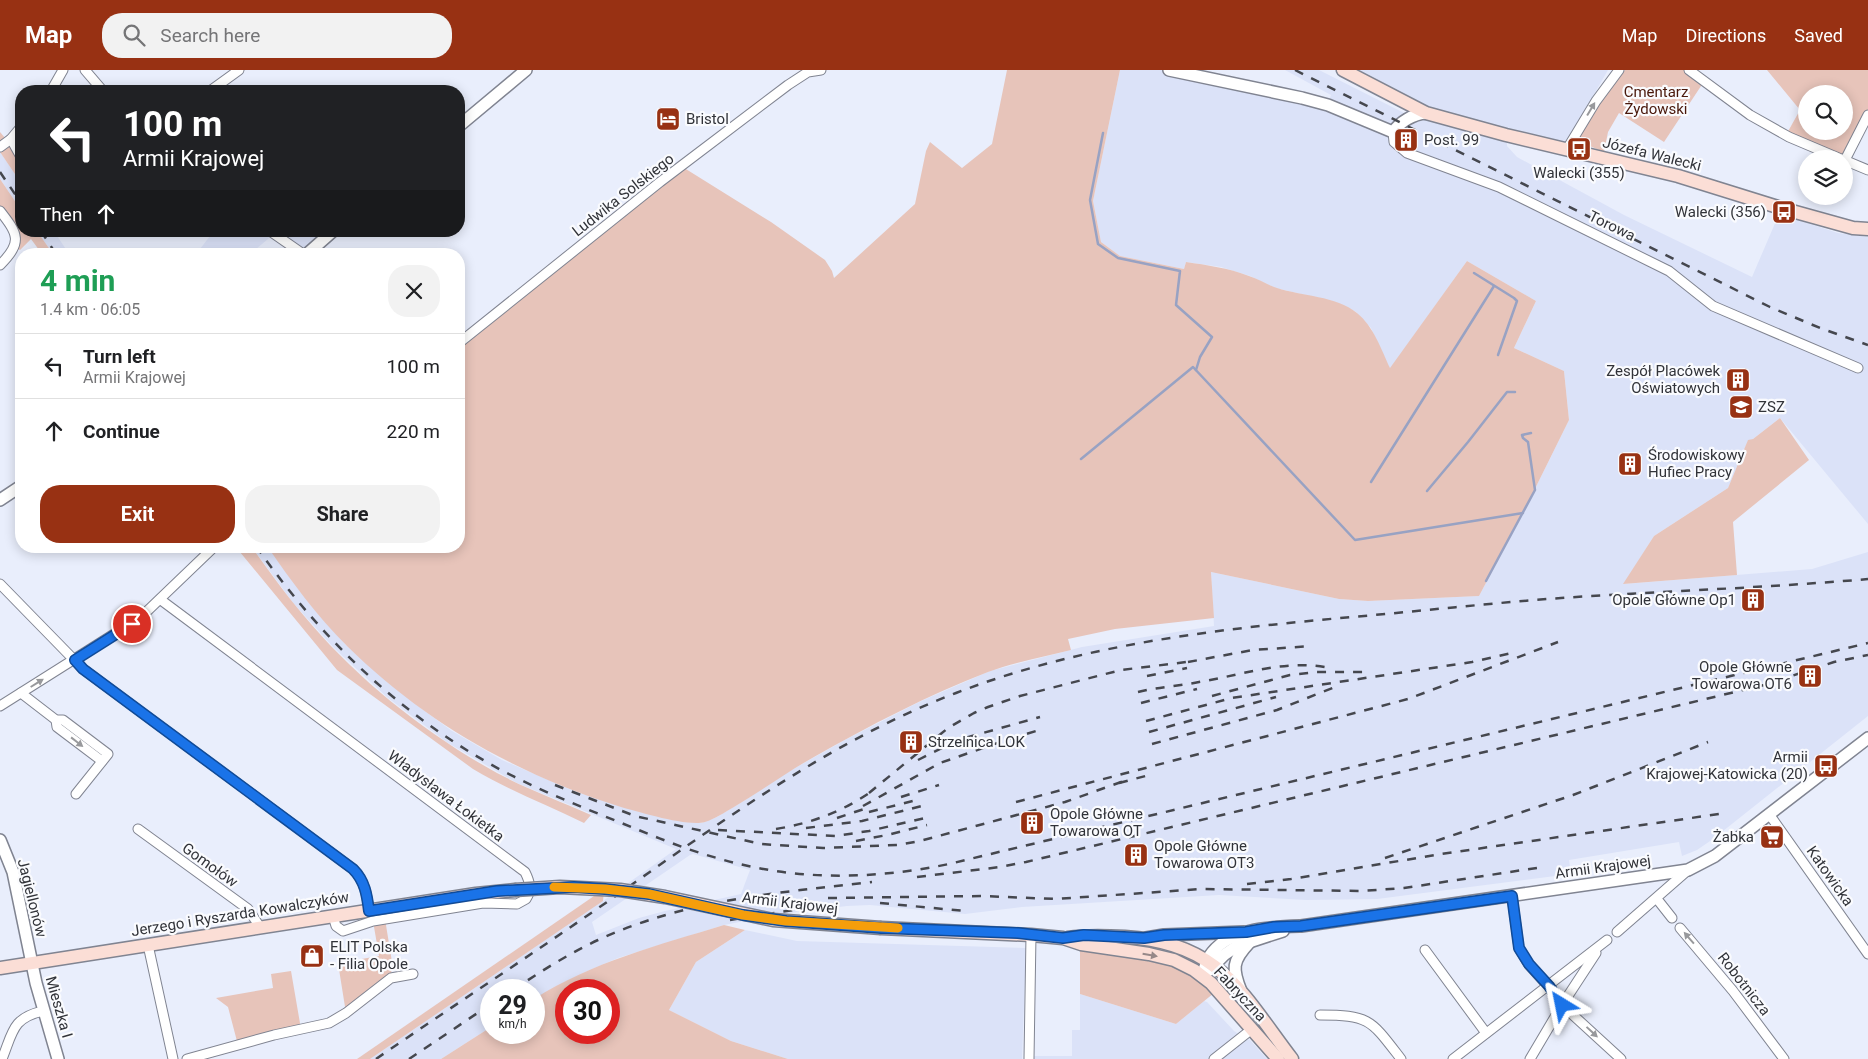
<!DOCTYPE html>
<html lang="en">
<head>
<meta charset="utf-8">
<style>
	:root { --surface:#fff; --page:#f2f2f2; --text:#202124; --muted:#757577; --line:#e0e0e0; --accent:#983113 }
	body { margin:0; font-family:Roboto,sans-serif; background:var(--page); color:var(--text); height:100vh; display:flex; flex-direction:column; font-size:19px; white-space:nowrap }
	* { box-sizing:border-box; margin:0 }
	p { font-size:16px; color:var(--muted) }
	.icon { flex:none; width:28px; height:28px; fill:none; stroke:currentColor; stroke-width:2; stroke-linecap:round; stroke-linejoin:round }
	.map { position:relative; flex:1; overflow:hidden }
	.drawer { position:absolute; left:15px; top:178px; width:450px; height:305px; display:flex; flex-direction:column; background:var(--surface); border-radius:20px; box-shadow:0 2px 12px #0003 }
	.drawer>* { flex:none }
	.top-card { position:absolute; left:15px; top:15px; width:450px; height:152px; border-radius:20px; box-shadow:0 2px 12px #0003; background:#202124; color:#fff; overflow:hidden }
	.tools { position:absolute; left:1798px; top:15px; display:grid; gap:10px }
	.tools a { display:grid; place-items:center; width:55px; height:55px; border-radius:50%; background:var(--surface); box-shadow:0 2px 12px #0003; font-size:25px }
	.speed { position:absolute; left:480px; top:909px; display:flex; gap:10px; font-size:25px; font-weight:700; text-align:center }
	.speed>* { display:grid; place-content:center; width:65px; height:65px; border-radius:50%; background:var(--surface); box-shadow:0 2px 12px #0003; line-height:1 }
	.speed small { font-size:12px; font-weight:400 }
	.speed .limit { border:8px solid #d22; background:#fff; color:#111 }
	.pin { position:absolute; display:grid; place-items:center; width:42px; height:42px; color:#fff; margin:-21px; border:2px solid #fff; border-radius:50%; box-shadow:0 1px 5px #0007 }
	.me { position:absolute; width:55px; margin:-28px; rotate:325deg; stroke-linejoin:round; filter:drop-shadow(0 0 4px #0008) }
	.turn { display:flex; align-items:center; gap:18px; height:105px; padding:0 25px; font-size:22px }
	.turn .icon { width:65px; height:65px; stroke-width:2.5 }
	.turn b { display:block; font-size:35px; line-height:42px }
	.then { display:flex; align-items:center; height:48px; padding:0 25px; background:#0003; gap:10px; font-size:19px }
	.round { display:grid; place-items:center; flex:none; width:52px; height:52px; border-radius:20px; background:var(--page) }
	.headline { display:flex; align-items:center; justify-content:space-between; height:85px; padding:0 25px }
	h1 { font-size:30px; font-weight:700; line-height:38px; color:#1e9e55 }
	.action { display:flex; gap:10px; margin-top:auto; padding:10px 25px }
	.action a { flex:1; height:58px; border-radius:20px; background:var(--accent); color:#fff; font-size:20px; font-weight:700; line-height:58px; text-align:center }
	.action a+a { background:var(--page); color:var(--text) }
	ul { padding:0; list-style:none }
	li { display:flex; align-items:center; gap:15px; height:65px; padding:0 25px; border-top:1px solid var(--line) }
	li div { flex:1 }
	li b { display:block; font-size:19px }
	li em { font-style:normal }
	header { display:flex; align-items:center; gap:30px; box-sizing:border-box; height:70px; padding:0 25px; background:var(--accent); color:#fff }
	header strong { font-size:24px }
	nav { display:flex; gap:28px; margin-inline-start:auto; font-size:18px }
	.search { width:350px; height:45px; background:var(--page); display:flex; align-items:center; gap:12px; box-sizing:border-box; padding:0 18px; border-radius:20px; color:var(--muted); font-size:19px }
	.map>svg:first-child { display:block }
	.built { fill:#dbe2f8; fill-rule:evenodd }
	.green { fill:#e7c4ba; fill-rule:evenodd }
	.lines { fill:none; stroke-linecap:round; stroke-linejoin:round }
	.stream { stroke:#98a2c3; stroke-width:2.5 }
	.minor-casing { stroke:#808491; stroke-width:11 }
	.tertiary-casing { stroke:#808491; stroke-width:14 }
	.secondary-casing { stroke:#808491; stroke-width:15 }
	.minor { stroke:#fff; stroke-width:9 }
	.tertiary { stroke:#fff; stroke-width:11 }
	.secondary { stroke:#fbded6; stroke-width:12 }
	.rail { stroke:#45474e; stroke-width:2.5; stroke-dasharray:9 9; stroke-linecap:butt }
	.secondary-bridge-casing { stroke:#808491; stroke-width:15; stroke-linecap:butt }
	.secondary-bridge { stroke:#fbded6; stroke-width:12 }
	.oneway { fill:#98999c }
	.oneway2 { fill:#968888 }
	.route-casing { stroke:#114b97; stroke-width:12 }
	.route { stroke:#1a73e8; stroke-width:9 }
	.slow { stroke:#f59e0b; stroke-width:9 }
	.labels { text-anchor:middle; stroke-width:4.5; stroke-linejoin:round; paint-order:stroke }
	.park-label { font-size:15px; fill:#49170a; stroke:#fafbfe }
	.poi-label { font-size:15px; fill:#313339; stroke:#fafbfe; text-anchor:start }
	.street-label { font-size:15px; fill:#313339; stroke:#fafbfe }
</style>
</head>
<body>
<header>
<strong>Map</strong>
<div class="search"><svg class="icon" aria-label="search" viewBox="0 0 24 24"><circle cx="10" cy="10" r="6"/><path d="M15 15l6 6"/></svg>Search here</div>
<nav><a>Map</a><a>Directions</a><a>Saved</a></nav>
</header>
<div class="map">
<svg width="1868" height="989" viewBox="0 0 1868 989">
	<rect width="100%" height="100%" fill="#e9eefc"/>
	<g class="built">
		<path d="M1120,0H1169L1327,35L1331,25L1285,0H1319L1412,47L1420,44L1343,0H1608L1563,78L1507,65V76L1517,87L1624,145L1752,207L1779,144L1838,163L1868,167V454L1780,348L1753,369L1748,371L1728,418L1654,466L1624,514L1812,499L1868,482V646L1713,769L1697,780L1682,786L1679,772L1569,790L1571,804L1377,829L1307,830L1219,825L1022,837L965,844L870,835L847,836L780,844L724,855L618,888L583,903L534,929V920H491V957L441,989H370L603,831L676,779L517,713L448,673L388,628L334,578L294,534L251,476H267L314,539L346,575L422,639L452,661L502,690L576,722L660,747L702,753L717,747L747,729L779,707L845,670L919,632L990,601L1082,577L1214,556L1211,502L1339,529L1368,531L1479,526L1523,443L1569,350L1564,301L1514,278L1536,231L1467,191L1390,299L1371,258L1356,242L1345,236L1332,231L1275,218L1250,206L1221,197L1186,192L1184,199L1120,186L1101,172L1093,131ZM693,784L750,800L741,824L665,841L639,848L596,865L592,852L690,785Z"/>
		<polygon points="0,82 21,113 21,140 0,109"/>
		<polygon points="37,161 54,161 69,184 53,184"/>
		<polygon points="214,161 329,161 307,184 274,164 250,184 196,184"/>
		<polygon points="745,860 797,871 1026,878 1022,989 788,989 731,971 669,940 696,892"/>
		<polygon points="1080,924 1176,954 1204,931 1207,932 1234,961 1248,970 1249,969 1267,989 1034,989 1034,986 1072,986 1072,960 1080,960"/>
	</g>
	<g class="green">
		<path d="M1007,0H1120L1093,131L1101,172L1120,186L1184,199L1186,192C1207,195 1228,198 1249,206C1259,209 1267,215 1277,218C1302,226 1336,226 1357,243C1374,257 1381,279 1390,298L1467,191L1536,231L1514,278L1564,301L1569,350L1523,443L1479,526L1368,531L1339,529L1211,502L1214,548L1115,559L1068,569L1071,580C1044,587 1015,592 988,602C928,625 871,655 814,687C787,702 761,721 734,737C725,742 715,749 705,752C688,757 639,742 621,737C518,705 424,652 347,576C317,546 291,511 267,476H459V273L681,96L771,152L825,190L832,201L834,208L915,134L926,81L930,72L962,98L992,74Z"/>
		<polygon points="1625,0 1685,0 1703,13 1664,72 1619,43 1608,62 1604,82 1580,72 1577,75 1574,74 1601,31"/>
		<path d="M1767,0H1868V45L1845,90L1786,65L1800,40ZM1806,24H1844V61H1806Z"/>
		<polygon points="0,62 21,87 21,113 0,82"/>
		<polygon points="0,109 21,140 21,161 37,161 53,184 42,184 31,169 20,180 14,177 16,174 0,141"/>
		<polygon points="1780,348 1809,390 1733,452 1737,505 1623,514 1654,466 1728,418 1748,370 1753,369"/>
		<path d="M235,476H251C270,503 290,530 311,554C363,614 428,665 497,703C527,719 560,731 591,745L584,753C547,735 508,720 473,699L337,600Z"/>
		<polygon points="604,821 603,831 370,989 357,989 594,826"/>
		<polygon points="385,849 392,892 391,908 346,943 338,893 379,886 373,851"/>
		<path d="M724,855L745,860L696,892L669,940L731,971L788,989H441L491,957V962H534V929C592,892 659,875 724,855ZM566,920H609V962H566Z"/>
		<path d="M1080,880C1116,885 1157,885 1189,904C1198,909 1206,916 1214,923L1176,954L1080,924Z"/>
		<polygon points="291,901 301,959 238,975 228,937 216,928 273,918 271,904"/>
	</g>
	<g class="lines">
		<g class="stream">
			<polyline points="1103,63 1090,130 1098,174 1118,188 1180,201 1176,235 1212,267 1200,287 1196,300"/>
			<polyline points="1474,203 1514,228 1517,231 1498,285"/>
			<polyline points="1081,389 1193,297 1355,470 1523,443"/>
			<polyline points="1371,412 1494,216"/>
			<polyline points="1427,421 1468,372 1507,322 1515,322"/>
			<polyline points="1486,511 1535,420 1528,372 1523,368 1522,365 1531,363"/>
		</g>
		<defs>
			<g id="minor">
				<polyline points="85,0 103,21"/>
				<polyline points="1689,0 1750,45 1789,67 1841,89"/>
				<polyline points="51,21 63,0"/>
				<polyline points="210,21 239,0"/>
				<polyline points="1393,62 1394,72 1407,83 1499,117 1669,201 1713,236 1858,298"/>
				<polyline points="11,69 21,87"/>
				<polyline points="0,77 11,69 21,57"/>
				<polyline points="1567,79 1596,31 1619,0"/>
				<polyline points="1844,90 1868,100"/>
				<polyline points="1845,90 1868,45"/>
				<path d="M0,141C18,164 23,172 0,195"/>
				<polyline points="270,161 303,184"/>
				<polyline points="459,273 660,112 788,15 808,2 821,0"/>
				<path d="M0,514L83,599L353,799C365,811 367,825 369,841"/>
				<path d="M161,530L525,802C530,812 532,820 526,829L517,834L483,833L373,851L343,861L336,856L333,846"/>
				<polyline points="21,623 56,650 63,650 108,684 76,724"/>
				<polyline points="0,636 141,547 215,476"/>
				<polyline points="56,650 57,657 102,691"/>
				<polyline points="1769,744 1868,884"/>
				<polyline points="138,759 248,839 260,857"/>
				<polyline points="1512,826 1519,878 1529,895 1549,917 1562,935 1621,989"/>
				<polyline points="1657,829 1672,848"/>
				<polyline points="1680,858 1733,921 1784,989"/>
				<polyline points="1617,862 1688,800"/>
				<polyline points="148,875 173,989"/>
				<polyline points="1425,880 1486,963"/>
				<path d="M1320,945C1370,945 1371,950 1401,989"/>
				<path d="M2,989C13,962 12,948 43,941"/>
				<polyline points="187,989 274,965 329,953 346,943 391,908 413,904"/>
				<polyline points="1029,989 1031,865"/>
				<polyline points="1214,989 1252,959"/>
				<polyline points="1453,989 1607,870"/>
				<polyline points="1530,989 1562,935 1596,883"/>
			</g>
			<g id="tertiary">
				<path d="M1169,0L1302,28L1328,35L1393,62C1400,52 1413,44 1426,43"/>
				<polyline points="459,56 526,0"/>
				<polyline points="307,184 333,161"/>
				<polyline points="0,430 21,416"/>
				<polyline points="0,770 13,802 36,913 58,989"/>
				<polyline points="1146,868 1164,865 1244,862"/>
				<polyline points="1208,901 1224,885 1237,876 1283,861"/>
				<path d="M1202,906C1204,900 1206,893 1209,887C1227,858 1271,857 1301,856L1688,800L1715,786L1868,668"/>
				<path d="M1241,921C1232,899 1232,891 1249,873"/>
			</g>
			<g id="secondary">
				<polyline points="1343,0 1426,43 1506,65 1678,106 1781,138 1853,158 1868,159"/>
				<polyline points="881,858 1031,865 1063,868 1081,874 1149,884 1174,890 1194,900 1211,913 1278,989"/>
				<path d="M1068,868C1087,865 1106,866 1125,867C1219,872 1241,922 1292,989"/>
				<polyline points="0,898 476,824 515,820"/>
			</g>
		</defs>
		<use href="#minor" class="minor-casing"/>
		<use href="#tertiary" class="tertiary-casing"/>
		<use href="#secondary" class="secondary-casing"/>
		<use href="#minor" class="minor"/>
		<use href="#tertiary" class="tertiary"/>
		<use href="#secondary" class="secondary"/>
		<g class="rail">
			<polyline points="1295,0 1770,237 1820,258 1868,275"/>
			<polyline points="0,102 21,133"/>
			<polyline points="41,161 56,184"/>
			<path d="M256,476C321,569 401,646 501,700C539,720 579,736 619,752C651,765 684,779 717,788C794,811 871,810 949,794L1868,573"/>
			<polyline points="1188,592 1253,580 1312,576"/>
			<polyline points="1147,606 1187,598"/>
			<path d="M1138,622C1158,617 1179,616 1199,612C1242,605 1282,590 1325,597"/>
			<polyline points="1212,626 1290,605 1317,602 1364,602"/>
			<polyline points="1141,633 1197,619"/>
			<polyline points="1146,651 1232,628 1472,592 1512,583"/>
			<polyline points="1149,662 1276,627"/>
			<polyline points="1152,674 1277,640 1340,615"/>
			<polyline points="918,690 958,670 1040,647"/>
			<polyline points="1119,713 1153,704"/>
			<polyline points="555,715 635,746 761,774 823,778 897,775 920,771 1065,732 1124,711"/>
			<polyline points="869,723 948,658 974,643 988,637 1020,626 1121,600 1195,591"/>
			<polyline points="901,727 939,715"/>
			<polyline points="1016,732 1408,629 1558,572"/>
			<polyline points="863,736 940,693 1009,669 1043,659"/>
			<polyline points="869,742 913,731"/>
			<polyline points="837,748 870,737"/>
			<polyline points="806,758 862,751 922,736"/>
			<path d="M776,759C813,753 844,741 875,719"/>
			<polyline points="718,760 835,766 869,761 925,748"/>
			<polyline points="856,771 887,765 927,755"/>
			<polyline points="1385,788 1573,725 1708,672"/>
			<polyline points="917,807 1000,797 1026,792 1764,615 1834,592 1868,585"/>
			<polyline points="1247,814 1291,809 1441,784 1719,744"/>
			<polyline points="828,828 983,826 1056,829 1201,819 1362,821 1404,818 1543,797"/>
			<polyline points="880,833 965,841"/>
			<polyline points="730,850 838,833"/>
			<path d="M513,920C540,902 568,884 598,870C687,829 777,823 872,812"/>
			<path d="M376,989C456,934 537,881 617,825C724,750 832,670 956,623C1083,574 1217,559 1352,547C1422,541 1491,533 1561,528C1663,521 1766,518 1868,509"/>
			<polyline points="409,989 491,934"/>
		</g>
		<defs>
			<polyline id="secondary-bridge" points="515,820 560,817 620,820 665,827 773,850 881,858"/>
		</defs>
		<use href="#secondary-bridge" class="secondary-bridge-casing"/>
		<use href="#secondary-bridge" class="secondary-bridge"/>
	</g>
	<defs><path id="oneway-solid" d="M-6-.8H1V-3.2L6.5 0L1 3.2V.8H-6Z" transform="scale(1.25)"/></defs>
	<g class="oneway">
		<use href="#oneway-solid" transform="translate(1591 39) rotate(-59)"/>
		<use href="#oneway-solid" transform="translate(37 613) rotate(-32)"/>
		<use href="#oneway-solid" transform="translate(77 672) rotate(38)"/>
		<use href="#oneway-solid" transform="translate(1689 868) rotate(-131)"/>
		<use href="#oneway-solid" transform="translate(1592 962) rotate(43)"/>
	</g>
	<use class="oneway2" href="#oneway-solid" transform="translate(1150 885) rotate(10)"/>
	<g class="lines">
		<defs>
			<path id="route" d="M132,554L75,590L83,599L353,799C365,811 367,825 369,841L497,821L574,817L605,819L649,824L743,845L786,851L881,858L1018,863L1063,868L1084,865L1144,868L1164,865L1246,862L1274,857L1301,856L1512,826L1519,878L1529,894L1549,916L1562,935"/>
		</defs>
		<use href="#route" class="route-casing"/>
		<use href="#route" class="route"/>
		<polyline class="slow" points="554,817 605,819 649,824 743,845 786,851 898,858"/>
	</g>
	<defs>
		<symbol id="hotel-square" viewBox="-11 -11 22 22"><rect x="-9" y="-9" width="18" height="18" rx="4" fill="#983113" stroke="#fafbfe"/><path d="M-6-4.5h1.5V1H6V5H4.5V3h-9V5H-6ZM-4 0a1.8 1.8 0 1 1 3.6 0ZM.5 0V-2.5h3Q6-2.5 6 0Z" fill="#fff"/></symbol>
		<symbol id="building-square" viewBox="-11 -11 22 22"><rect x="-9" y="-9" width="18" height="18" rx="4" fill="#983113" stroke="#fafbfe"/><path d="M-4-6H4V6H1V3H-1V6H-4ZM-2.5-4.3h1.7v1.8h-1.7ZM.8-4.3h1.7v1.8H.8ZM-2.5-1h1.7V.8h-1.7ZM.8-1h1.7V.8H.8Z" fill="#fff"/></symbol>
		<symbol id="bus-square" viewBox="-11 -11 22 22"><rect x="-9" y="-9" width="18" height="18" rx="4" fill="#983113" stroke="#fafbfe"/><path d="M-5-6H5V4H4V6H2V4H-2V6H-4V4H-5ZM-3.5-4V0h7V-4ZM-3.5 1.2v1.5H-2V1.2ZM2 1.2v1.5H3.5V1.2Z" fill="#fff"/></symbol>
		<symbol id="university-square" viewBox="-11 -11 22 22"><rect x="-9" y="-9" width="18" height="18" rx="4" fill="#983113" stroke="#fafbfe"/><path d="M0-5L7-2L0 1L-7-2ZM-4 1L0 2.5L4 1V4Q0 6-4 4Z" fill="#fff"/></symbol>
		<symbol id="supermarket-square" viewBox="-11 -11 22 22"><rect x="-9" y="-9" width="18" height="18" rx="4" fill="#983113" stroke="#fafbfe"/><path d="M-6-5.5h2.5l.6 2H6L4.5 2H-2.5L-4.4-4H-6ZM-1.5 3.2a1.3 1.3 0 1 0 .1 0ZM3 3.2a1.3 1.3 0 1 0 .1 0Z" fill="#fff"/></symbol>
		<symbol id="shop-square" viewBox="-11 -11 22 22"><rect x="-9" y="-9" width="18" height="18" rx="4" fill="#983113" stroke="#fafbfe"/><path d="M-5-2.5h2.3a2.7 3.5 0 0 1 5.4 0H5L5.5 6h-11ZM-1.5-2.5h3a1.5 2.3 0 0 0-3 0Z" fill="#fff"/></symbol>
	</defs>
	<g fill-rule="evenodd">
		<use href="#hotel-square" x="654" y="35" width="28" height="28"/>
		<use href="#building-square" x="1392" y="56" width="28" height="28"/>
		<use href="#bus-square" x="1565" y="65" width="28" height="28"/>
		<use href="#bus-square" x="1770" y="128" width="28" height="28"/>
		<use href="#building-square" x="1724" y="296" width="28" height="28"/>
		<use href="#university-square" x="1727" y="323" width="28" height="28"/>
		<use href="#building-square" x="1616" y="380" width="28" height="28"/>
		<use href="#building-square" x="1739" y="516" width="28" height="28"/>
		<use href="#building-square" x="1796" y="592" width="28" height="28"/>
		<use href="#building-square" x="897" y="658" width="28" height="28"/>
		<use href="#bus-square" x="1812" y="682" width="28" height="28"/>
		<use href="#building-square" x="1018" y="739" width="28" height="28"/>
		<use href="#supermarket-square" x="1758" y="753" width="28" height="28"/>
		<use href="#building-square" x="1122" y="771" width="28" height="28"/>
		<use href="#shop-square" x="298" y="872" width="28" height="28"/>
	</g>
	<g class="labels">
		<g class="park-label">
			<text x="1656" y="27">Cmentarz<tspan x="1656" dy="17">Żydowski</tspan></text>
		</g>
		<g class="poi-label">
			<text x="686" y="54">Bristol</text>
			<text x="1424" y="75">Post. 99</text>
			<text x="1579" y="108" text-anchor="middle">Walecki (355)</text>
			<text x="1766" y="147" text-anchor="end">Walecki (356)</text>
			<text x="1720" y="306" text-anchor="end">Zespół Placówek<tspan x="1720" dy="17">Oświatowych</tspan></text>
			<text x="1758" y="342">ZSZ</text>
			<text x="1648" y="390">Środowiskowy<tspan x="1648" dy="17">Hufiec Pracy</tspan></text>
			<text x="1736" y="535" text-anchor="end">Opole Główne Op1</text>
			<text x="1792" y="602" text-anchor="end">Opole Główne<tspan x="1792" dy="17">Towarowa OT6</tspan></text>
			<text x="928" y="677">Strzelnica LOK</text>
			<text x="1808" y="692" text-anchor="end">Armii<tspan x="1808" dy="17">Krajowej-Katowicka (20)</tspan></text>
			<text x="1050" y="749">Opole Główne<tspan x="1050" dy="17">Towarowa OT</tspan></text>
			<text x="1754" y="772" text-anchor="end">Żabka</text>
			<text x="1154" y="781">Opole Główne<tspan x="1154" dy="17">Towarowa OT3</tspan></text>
			<text x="330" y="882">ELIT Polska<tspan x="330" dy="17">- Filia Opole</tspan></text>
		</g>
		<g class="street-label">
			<text transform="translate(1652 84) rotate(14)" y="5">Józefa Walecki</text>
			<text transform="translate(623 125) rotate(-38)" y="5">Ludwika Solskiego</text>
			<text transform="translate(1612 156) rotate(26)" y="5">Torowa</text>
			<text transform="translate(446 726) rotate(37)" y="5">Władysława Łokietka</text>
			<text transform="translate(210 795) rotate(36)" y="5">Gomołów</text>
			<text transform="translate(1603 797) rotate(-8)" y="5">Armii Krajowej</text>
			<text transform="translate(1830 806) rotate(55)" y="5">Katowicka</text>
			<text transform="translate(32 828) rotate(76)" y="5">Jagiellonów</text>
			<text transform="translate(790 833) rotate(7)" y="5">Armii Krajowej</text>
			<text transform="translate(240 844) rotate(-9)" y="5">Jerzego i Ryszarda Kowalczyków</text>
			<text transform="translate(1744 914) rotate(52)" y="5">Robotnicza</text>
			<text transform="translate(1240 924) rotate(47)" y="5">Fabryczna</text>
			<text transform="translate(59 937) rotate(74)" y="5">Mieszka I</text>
		</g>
	</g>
</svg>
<div class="tools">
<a><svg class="icon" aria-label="search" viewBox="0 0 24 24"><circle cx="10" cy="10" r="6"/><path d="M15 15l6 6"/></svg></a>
<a><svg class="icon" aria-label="layers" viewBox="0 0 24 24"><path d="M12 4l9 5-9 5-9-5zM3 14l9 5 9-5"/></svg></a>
</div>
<div class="speed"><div>29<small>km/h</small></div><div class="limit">30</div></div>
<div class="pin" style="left:132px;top:554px;background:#d93025"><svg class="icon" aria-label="arrive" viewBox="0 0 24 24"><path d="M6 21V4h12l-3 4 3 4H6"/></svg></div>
<svg class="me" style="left:1562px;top:935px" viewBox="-20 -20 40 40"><path d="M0-17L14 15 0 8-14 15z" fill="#1a73e8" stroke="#fff" stroke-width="4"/></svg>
<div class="top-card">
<div class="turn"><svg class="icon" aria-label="left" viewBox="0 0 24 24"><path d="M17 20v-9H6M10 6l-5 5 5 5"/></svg><div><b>100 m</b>Armii Krajowej</div></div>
<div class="then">Then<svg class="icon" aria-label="ahead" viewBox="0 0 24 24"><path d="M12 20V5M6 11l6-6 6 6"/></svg></div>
</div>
<section class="drawer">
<div class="headline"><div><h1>4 min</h1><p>1.4 km · 06:05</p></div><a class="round"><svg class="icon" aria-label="close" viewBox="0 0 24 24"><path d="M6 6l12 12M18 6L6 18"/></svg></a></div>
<ul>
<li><svg class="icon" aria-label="left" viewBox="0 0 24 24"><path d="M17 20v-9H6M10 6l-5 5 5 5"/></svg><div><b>Turn left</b><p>Armii Krajowej</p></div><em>100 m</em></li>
<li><svg class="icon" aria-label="ahead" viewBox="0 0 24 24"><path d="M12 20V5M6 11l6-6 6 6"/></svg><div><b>Continue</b></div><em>220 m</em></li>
</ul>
<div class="action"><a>Exit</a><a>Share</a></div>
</section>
</div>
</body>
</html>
